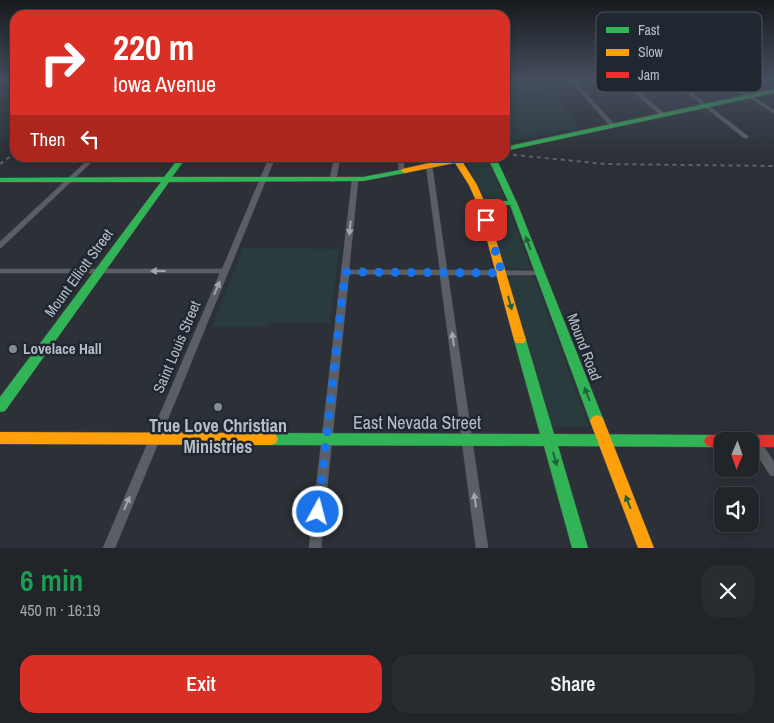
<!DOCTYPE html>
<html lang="en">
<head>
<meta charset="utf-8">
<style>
	:root { --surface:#212529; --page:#292d31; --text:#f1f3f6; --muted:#a2a5a8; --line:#3e4246; --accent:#d93025 }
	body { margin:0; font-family:"Archivo Narrow",sans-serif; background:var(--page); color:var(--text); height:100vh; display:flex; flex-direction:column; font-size:19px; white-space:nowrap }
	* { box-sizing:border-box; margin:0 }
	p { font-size:16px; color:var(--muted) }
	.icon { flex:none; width:28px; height:28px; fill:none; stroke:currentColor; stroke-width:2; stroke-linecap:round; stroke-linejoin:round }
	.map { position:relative; height:548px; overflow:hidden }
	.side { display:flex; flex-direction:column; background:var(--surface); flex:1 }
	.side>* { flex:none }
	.hud { position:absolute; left:10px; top:10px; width:500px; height:152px; border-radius:15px; box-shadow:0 2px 12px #0003,0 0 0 1px var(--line); background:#d93025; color:#fff; overflow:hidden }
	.needle { width:32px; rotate:182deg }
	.buttons { position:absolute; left:714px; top:432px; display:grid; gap:10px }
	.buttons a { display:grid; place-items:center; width:45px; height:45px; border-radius:10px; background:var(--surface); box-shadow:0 2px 12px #0003,0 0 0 1px var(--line); font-size:25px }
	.pin { position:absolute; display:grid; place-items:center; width:42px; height:42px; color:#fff; margin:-21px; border-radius:10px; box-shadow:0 2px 8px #0006 }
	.me { position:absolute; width:55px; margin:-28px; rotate:7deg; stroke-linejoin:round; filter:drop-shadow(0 0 4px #0008) }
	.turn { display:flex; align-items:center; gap:18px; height:105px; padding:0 20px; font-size:22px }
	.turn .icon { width:65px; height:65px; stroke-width:2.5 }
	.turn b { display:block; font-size:35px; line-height:42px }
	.then { display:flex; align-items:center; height:48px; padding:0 20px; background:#0003; gap:10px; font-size:19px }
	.round { display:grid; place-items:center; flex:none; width:52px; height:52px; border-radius:15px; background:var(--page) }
	.summary { display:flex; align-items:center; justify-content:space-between; height:85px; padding:0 20px }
	h1 { font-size:30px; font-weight:600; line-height:38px; color:#1e9e55 }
	.cta { display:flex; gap:10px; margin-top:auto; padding:10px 20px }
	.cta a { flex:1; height:58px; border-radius:15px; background:var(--accent); color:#fff; font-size:20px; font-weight:600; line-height:58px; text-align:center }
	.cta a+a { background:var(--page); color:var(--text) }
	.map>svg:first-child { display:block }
	.green { fill:#2a3b3d }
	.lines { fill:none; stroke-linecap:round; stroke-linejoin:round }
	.street-casing { stroke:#4a4d52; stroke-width:1 }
	.fast-casing { stroke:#4a4d52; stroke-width:1 }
	.slow-casing { stroke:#4a4d52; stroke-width:1 }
	.jam-casing { stroke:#4a4d52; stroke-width:1 }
	.street { fill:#5b5f65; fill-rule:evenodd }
	.fast { fill:#30b455; fill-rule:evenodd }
	.slow { fill:#ff9f0a; fill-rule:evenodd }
	.jam { fill:#e5322d; fill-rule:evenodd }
	.rail { stroke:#5f6369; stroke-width:2; stroke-dasharray:4 4; stroke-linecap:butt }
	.oneway { fill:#9fa6ae }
	.oneway2 { fill:#265f3f }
	.route { stroke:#1a73e8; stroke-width:9; stroke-dasharray:0 16.2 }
	.poi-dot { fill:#868c95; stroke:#1f2731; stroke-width:2 }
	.labels { text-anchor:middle; stroke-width:5; stroke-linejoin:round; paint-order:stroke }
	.street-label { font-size:15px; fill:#b6bdc7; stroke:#1f2731 }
	.poi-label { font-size:15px; font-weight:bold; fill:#b6bdc7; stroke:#1f2731; text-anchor:start }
	.near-street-label { font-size:18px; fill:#b6bdc7; stroke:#1f2731 }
	.near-poi-label { font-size:18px; font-weight:bold; fill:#b6bdc7; stroke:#1f2731 }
	.key { fill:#1f2731; stroke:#4c545e; stroke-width:1 }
	.key-label { font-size:14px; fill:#b6bdc7 }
</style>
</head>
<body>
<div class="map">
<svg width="774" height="548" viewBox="0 0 774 548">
	<rect width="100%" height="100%" fill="#2c3137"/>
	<g class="green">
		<polygon points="505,79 543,79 580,128 505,142"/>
		<polygon points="484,158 488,160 505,200 487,200 483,197 467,163"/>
		<polygon points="489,206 505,206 509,208 530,267 529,269 505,268 486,207"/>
		<polygon points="243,248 339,249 330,323 268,323 266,327 212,327"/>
		<polygon points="511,276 530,276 535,279 589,427 553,427 508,280"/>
	</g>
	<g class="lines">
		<defs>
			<g id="street">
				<polygon points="569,79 573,79 615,125 615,127 611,127"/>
				<polygon points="619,79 623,79 665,114 665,116 661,116"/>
				<polygon points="670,79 674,79 748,136 748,138 744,138"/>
				<polygon points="720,79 725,79 774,110 774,113"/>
				<polygon points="90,158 96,158 2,247 0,248 0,242"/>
				<polygon points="269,158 275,158 115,548 103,548 220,273 0,273 0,269 222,269"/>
				<polygon points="334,158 340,158 336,180 333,182 330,180"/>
				<polygon points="398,158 404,158 404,172 400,172 399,171"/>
				<polygon points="429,163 432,165 447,270 540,271 544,273 540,275 448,275 488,548 476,548 440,275 349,274 321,548 309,548 352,180 355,178 358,180 349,270 440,270 426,165"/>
				<polygon points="754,436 758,438 774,462 774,476 770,475 750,444 750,441 749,441 750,438"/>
			</g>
			<g id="fast">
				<polygon points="774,89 774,93 505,151 505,147"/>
				<polygon points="179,158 186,158 172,177 363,177 405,169 409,171 405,173 363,181 169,182 5,411 0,412 0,397 161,182 0,182 0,178 164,177"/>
				<polygon points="488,158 496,158 517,203 604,421 602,425 597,427 592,425 590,421 510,205 481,205 477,203 481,201 508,201"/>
				<polygon points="520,336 524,337 526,340 554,434 711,435 716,437 718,441 716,445 711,447 558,446 588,548 572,548 544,446 271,445 266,443 264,439 266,435 271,433 540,434 514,340 516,337"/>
			</g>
			<g id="slow">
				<polygon points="452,158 471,158 462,161 477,185 485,203 526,340 524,343 516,343 514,340 477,203 469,185 455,163 405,173 401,171 402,169"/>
				<polygon points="597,415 602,417 604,421 654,548 638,548 590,421 592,417"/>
				<polygon points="0,432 271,433 276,435 278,439 276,443 271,445 0,444"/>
			</g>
			<g id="jam">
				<polygon points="6,79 13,79 0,86 0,82"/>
				<polygon points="711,435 774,435 774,447 750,447 750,441 722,441 722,447 711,447 706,445 704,441 706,437"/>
			</g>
		</defs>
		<use href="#street" class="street-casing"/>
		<use href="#fast" class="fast-casing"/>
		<use href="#slow" class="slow-casing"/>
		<use href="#jam" class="jam-casing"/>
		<use href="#street" class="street"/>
		<use href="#fast" class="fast"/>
		<use href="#slow" class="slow"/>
		<use href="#jam" class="jam"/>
		<g class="rail">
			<polyline points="505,154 605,164 774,166"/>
			<polyline points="0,164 15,153"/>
		</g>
	</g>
	<defs><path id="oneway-solid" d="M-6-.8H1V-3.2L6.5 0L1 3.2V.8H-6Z" transform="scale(1.25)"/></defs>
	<g class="oneway">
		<use href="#oneway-solid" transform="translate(350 228) rotate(96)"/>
		<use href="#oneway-solid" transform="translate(158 271) rotate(-180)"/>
		<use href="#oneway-solid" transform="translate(217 288) rotate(-67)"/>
		<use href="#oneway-solid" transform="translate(453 339) rotate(-98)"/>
		<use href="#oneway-solid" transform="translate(475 500) rotate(-98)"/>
		<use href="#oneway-solid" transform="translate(127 503) rotate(-67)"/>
	</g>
	<g class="oneway2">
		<use href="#oneway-solid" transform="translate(528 243) rotate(-111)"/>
		<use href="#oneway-solid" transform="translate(510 303) rotate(75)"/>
		<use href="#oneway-solid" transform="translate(587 394) rotate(-111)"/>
		<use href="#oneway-solid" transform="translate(555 459) rotate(74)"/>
		<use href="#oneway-solid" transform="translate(628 502) rotate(-111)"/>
	</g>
	<linearGradient id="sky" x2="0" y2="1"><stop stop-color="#181b1e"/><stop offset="0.51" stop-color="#454e5e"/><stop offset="1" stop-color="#454e5e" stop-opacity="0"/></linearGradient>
	<rect width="774" height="156" fill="url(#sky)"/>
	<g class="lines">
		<polyline class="route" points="318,512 345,272 502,273 486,220"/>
	</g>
	<g class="poi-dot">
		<circle cx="13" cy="349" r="5"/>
		<circle cx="218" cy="407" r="5"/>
	</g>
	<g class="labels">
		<g class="street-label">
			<text transform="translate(79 273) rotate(-54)" y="5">Mount Elliott Street</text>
			<text transform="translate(177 347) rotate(-67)" y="5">Saint Louis Street</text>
			<text transform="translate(584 347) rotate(69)" y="5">Mound Road</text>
		</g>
		<g class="poi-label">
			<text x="23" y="354">Lovelace Hall</text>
		</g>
		<g class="near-street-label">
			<text x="417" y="429">East Nevada Street</text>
		</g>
		<g class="near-poi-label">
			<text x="218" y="432">True Love Christian<tspan x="218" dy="21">Ministries</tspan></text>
		</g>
	</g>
	<rect x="596" y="12" width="166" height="80" rx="8" class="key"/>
	<rect x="606" y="27" width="23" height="6" fill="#30b455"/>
	<rect x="606" y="49" width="23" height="7" fill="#ff9f0a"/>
	<rect x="606" y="72" width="23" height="6" fill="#e5322d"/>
	<g class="key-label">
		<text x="638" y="35">Fast</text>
		<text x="638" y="57">Slow</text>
		<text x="638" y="80">Jam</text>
	</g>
</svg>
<div class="buttons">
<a><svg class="needle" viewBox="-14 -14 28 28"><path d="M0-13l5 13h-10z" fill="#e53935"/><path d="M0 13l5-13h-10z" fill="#a2a5a8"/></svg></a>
<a><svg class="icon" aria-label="sound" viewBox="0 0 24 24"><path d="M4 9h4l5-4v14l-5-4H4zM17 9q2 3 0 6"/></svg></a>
</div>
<div class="pin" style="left:486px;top:220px;background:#d93025"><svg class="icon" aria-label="arrive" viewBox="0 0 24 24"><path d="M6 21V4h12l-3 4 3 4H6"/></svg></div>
<svg class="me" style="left:318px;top:512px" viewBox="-20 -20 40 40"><circle r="17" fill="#1a73e8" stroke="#fff" stroke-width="3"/><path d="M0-11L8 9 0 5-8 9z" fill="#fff"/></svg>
<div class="hud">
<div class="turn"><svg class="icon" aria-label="right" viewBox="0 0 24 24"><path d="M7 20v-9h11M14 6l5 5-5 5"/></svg><div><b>220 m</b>Iowa Avenue</div></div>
<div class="then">Then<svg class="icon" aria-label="left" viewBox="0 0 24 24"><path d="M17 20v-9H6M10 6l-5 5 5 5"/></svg></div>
</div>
</div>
<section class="side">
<div class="summary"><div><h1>6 min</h1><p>450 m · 16:19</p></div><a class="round"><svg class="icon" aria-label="close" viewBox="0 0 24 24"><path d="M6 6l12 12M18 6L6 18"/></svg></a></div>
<div class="cta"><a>Exit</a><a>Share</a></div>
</section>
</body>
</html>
